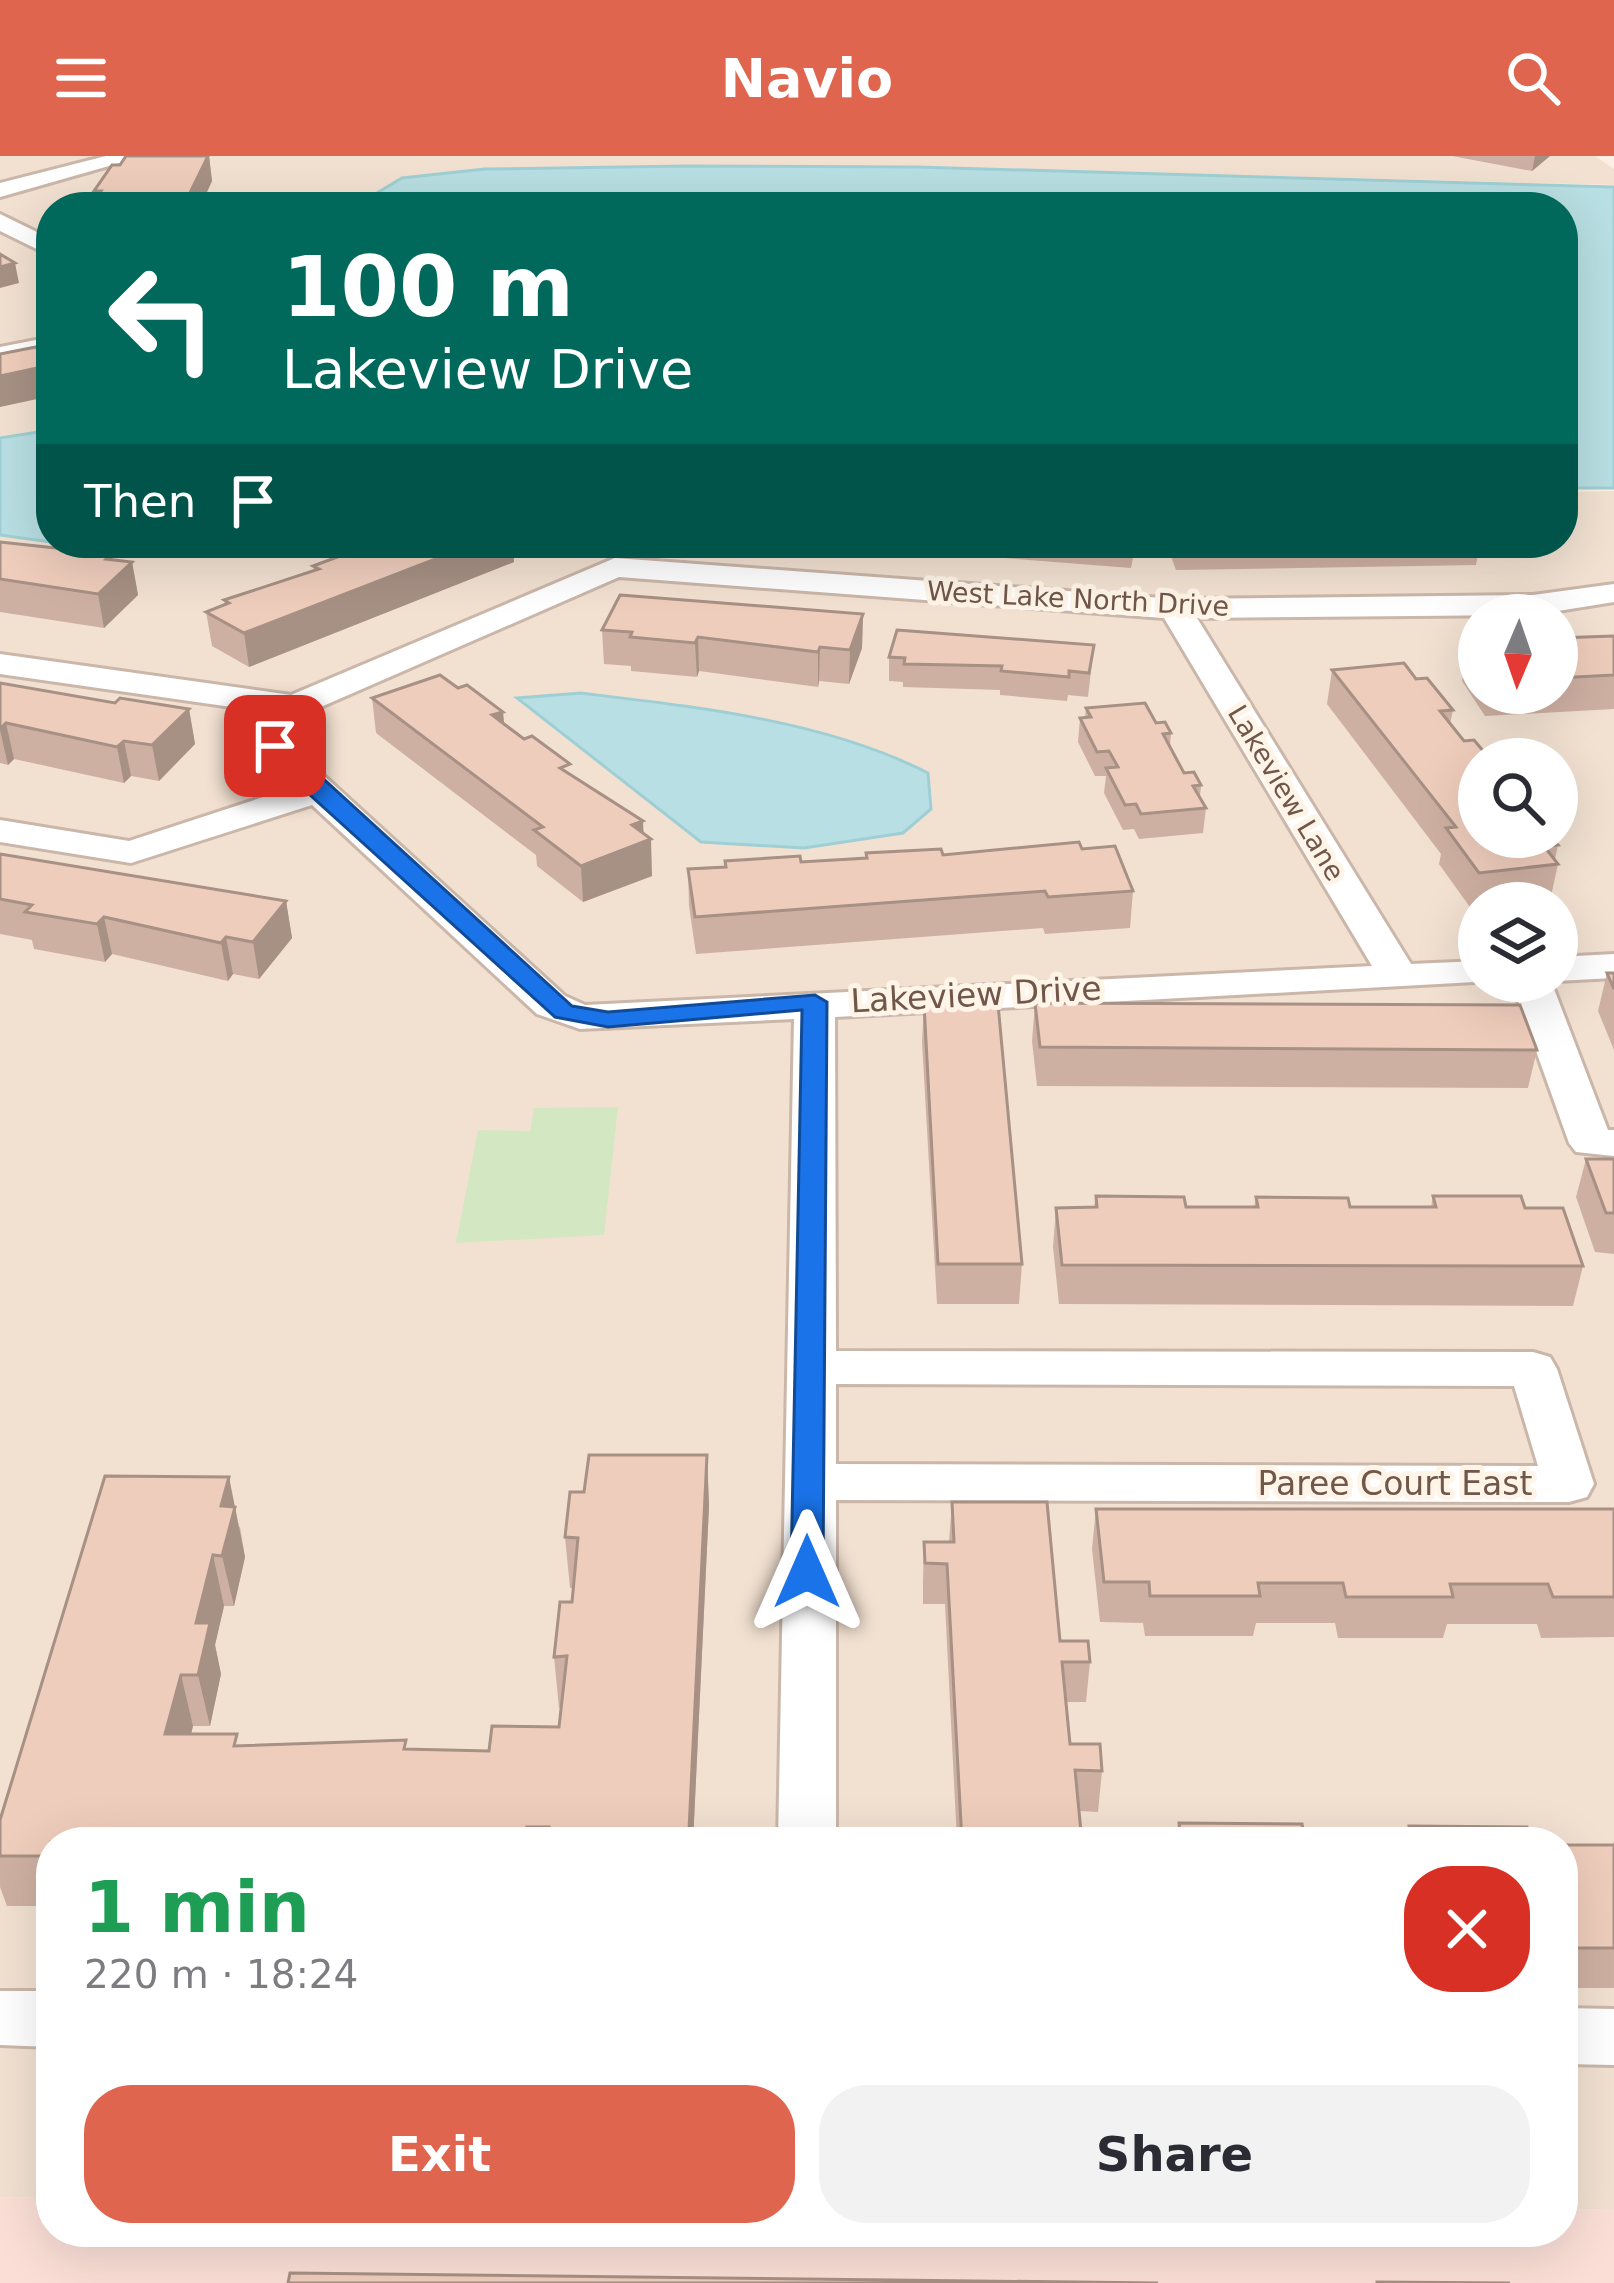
<!DOCTYPE html>
<html lang="en">
<head>
<meta charset="utf-8">
<style>
	:root { --surface:#fff; --page:#f2f2f3; --text:#2b2b33; --muted:#7c7c81; --accent:#df654e }
	body { margin:0; font-family:"DejaVu Sans",sans-serif; background:var(--page); color:var(--text); height:100vh; display:flex; flex-direction:column; font-size:45px; white-space:nowrap }
	* { box-sizing:border-box; margin:0 }
	p { font-size:39px; color:var(--muted) }
	.icon { flex:none; width:66px; height:66px; fill:none; stroke:currentColor; stroke-width:2; stroke-linecap:round; stroke-linejoin:round }
	.map { position:relative; flex:1; overflow:hidden }
	.side { position:absolute; left:36px; top:1671px; width:1542px; height:420px; display:flex; flex-direction:column; background:var(--surface); border-radius:48px; box-shadow:0 12px 48px #0002 }
	.side>* { flex:none }
	.banner { position:absolute; left:36px; top:36px; width:1542px; height:366px; border-radius:48px; box-shadow:0 12px 48px #0002; background:#00695c; color:#fff; overflow:hidden }
	.needle { width:78px; rotate:182deg }
	.fabs { position:absolute; left:1458px; top:438px; display:grid; gap:24px }
	.fabs a { display:grid; place-items:center; width:120px; height:120px; border-radius:50%; background:var(--surface); box-shadow:0 12px 48px #0002; font-size:60px }
	.pin { position:absolute; display:grid; place-items:center; width:102px; height:102px; color:#fff; margin:-51px; border-radius:24px; box-shadow:0 6px 18px #0006 }
	.me { position:absolute; width:132px; margin:-66px; rotate:0deg; stroke-linejoin:round; filter:drop-shadow(0 0 9px #0008) }
	.turn { display:flex; align-items:center; gap:42px; height:252px; padding:0 48px; font-size:54px }
	.turn .icon { width:156px; height:156px; stroke-width:2.5 }
	.turn b { display:block; font-size:84px; line-height:102px }
	.then { display:flex; align-items:center; height:114px; padding:0 48px; background:#0003; gap:24px; font-size:45px }
	.round { display:grid; place-items:center; flex:none; width:126px; height:126px; border-radius:48px; background:var(--page) }
	.overview { display:flex; align-items:center; justify-content:space-between; height:204px; padding:0 48px }
	h1 { font-size:72px; font-weight:700; line-height:90px; color:#1e9e55 }
	.button { display:flex; gap:24px; margin-top:auto; padding:24px 48px }
	.button a { flex:1; height:138px; border-radius:48px; background:var(--accent); color:#fff; font-size:48px; font-weight:700; line-height:138px; text-align:center }
	.button a+a { background:var(--page); color:var(--text) }
	header { display:flex; justify-content:space-between; align-items:center; height:156px; padding:0 48px; background:var(--accent); color:#fff; font-size:54px; font-weight:700 }
	.map>svg:first-child { display:block }
	.residential { fill:#f2e1d1; fill-rule:evenodd }
	.commercial { fill:#fbdfd7 }
	.green { fill:#d3e7c2 }
	.water { fill:#b8dfe3; stroke:#9fcfd4; stroke-width:3 }
	.lines { fill:none; stroke-linecap:round; stroke-linejoin:round }
	.street-casing { stroke:#cbb7aa; stroke-width:6 }
	.street { fill:#fff; fill-rule:evenodd }
	.wall { fill:#ceb0a2 }
	.shaded-wall { fill:#a79084 }
	.building { fill:#efcdbc; stroke:#a79084; stroke-width:3 }
	.route { fill:#1a73e8; stroke:#114b97; stroke-width:3 }
	.labels { text-anchor:middle; stroke-width:10; stroke-linejoin:round; paint-order:stroke }
	.far-street-label { font-size:27px; fill:#71564a; stroke:#fef4e8 }
	.street-label { font-size:33px; fill:#71564a; stroke:#fef4e8 }
</style>
</head>
<body>
<header><svg class="icon" aria-label="menu" viewBox="0 0 24 24"><path d="M4 6h16M4 12h16M4 18h16"/></svg>Navio<svg class="icon" aria-label="search" viewBox="0 0 24 24"><circle cx="10" cy="10" r="6"/><path d="M15 15l6 6"/></svg></header>
<div class="map">
<svg width="1614" height="2127" viewBox="0 0 1614 2127">
	<rect width="100%" height="100%" fill="#fbf0e3"/>
	<path class="residential" d="M0,0H1595L1614,13V29L879,10L383,51H51V387H1563V336L1614,335V2054L1563,2053V1686H51V2042L0,2041ZM1479,459H1557V537H1479ZM1479,603H1557V681H1479ZM1479,747H1557V825H1479Z"/>
	<polygon class="commercial" points="0,2041 51,2042 51,2076 1563,2076 1563,2053 1614,2054 1614,2127 0,2127"/>
	<polygon class="green" points="618,951 604,1079 456,1087 478,974 530,975 534,952"/>
	<g class="water">
		<polygon points="686,10 917,11 1614,31 1614,332 1563,332 1563,51 368,51 372,40 402,22 485,13"/>
		<polygon points="51,274 51,386 0,379 0,282"/>
		<polygon points="57,387 271,387 271,388 193,400"/>
		<path d="M581,537C696,551 824,564 928,617L931,653L903,677L804,692L701,686L517,542Z"/>
	</g>
	<g class="lines">
		<defs>
			<g id="street">
				<polygon points="106,0 144,0 0,41 0,27"/>
				<polygon points="0,58 51,83 51,100 0,75"/>
				<polygon points="51,181 51,197 0,207 0,191"/>
				<path d="M615,402L1175,443L1533,439L1614,428V446L1533,459L1197,462L1411,808L1479,805V825H1493L835,861L836,1195L1533,1196L1550,1201L1557,1213L1594,1328L1587,1341L1569,1346L836,1344V1686H778L794,863L580,873L537,858L312,649L131,707L0,686V664L129,685L294,631L264,600L259,578L273,557L0,518V498L291,539ZM619,421L1164,462L1372,810L585,849L565,840L299,597L293,578L307,557ZM836,1228L1514,1230L1538,1310L836,1308Z"/>
				<polygon points="1614,798 1614,822 1557,825 1557,801"/>
				<polygon points="1511,825 1551,825 1608,974 1614,974 1614,1000 1576,996 1569,987"/>
				<polygon points="0,1835 51,1835 51,1891 0,1889"/>
				<polygon points="1563,1852 1614,1853 1614,1909 1563,1908"/>
			</g>
		</defs>
		<use href="#street" class="street-casing"/>
		<use href="#street" class="street"/>
	</g>
	<g class="wall">
		<polygon points="209,0 212,25 200,51 94,51 94,35"/>
		<polygon points="1452,0 1550,0 1532,15"/>
		<polygon points="0,386 111,398 113,404 132,406 138,439 104,472 0,456"/>
		<polygon points="813,387 1136,387 1131,412"/>
		<polygon points="1166,387 1480,387 1476,409 1176,414"/>
		<polygon points="371,394 514,406 249,511 212,490 206,456 225,449 224,444 314,415 313,410"/>
		<polygon points="863,458 862,492 849,528 819,525 818,531 699,515 697,521 631,515 631,510 604,508 602,474"/>
		<polygon points="1614,480 1614,553 1485,560 1462,525 1468,491 1479,490 1479,537 1557,537 1557,482"/>
		<polygon points="1094,489 1088,541 1068,539 1067,545 1000,539 1000,534 903,531 903,526 889,525 889,501"/>
		<polygon points="1332,514 1416,523 1453,554 1450,568 1479,681 1558,689 1555,703 1558,708 1550,745 1529,747 1479,747 1479,753 1472,754 1439,708 1441,698 1327,548"/>
		<polygon points="0,527 115,547 189,553 195,588 159,625 131,620 124,627 14,603 8,609 0,607"/>
		<polygon points="458,532 503,556 504,568 571,619 643,678 652,720 583,746 537,710 536,699 376,577 372,542"/>
		<polygon points="1086,552 1156,567 1171,577 1170,591 1184,617 1201,629 1200,641 1206,652 1203,677 1139,683 1134,673 1123,674 1104,637 1106,620 1095,620 1078,586 1080,562 1085,561"/>
		<polygon points="1082,693 1133,735 1130,772 1045,778 1043,772 696,798 689,750 688,713 725,711 725,705 801,706 866,702 866,697 943,699"/>
		<polygon points="0,698 286,745 292,782 259,823 233,818 228,825 112,798 105,806 34,793 32,784 0,778"/>
		<polygon points="1607,817 1614,817 1614,894 1598,855"/>
		<polygon points="1035,847 1537,894 1528,932 1037,930 1032,885"/>
		<polygon points="924,848 1022,1108 1019,1148 937,1148 922,886"/>
		<polygon points="1586,1003 1614,1003 1614,1098 1595,1096 1576,1041"/>
		<polygon points="1096,1040 1186,1051 1254,1051 1256,1041 1350,1051 1431,1051 1433,1040 1525,1052 1583,1110 1573,1150 1059,1148 1053,1091 1056,1052 1094,1051"/>
		<polygon points="707,1299 709,1350 693,1686 51,1686 51,1750 7,1750 0,1731 0,1664 105,1320 240,1371 245,1401 234,1450 224,1450 215,1489 221,1518 210,1570 193,1570 191,1578 240,1590 489,1595 559,1571 561,1551 559,1552 554,1501 572,1446 573,1432 570,1432 565,1381 584,1336"/>
		<polygon points="952,1346 1060,1485 1090,1506 1086,1546 1066,1546 1070,1588 1102,1615 1098,1656 1079,1655 1082,1686 957,1686 945,1448 923,1448 923,1426 924,1386 949,1386"/>
		<polygon points="1096,1353 1614,1353 1614,1481 1541,1482 1537,1468 1447,1468 1443,1482 1338,1482 1335,1467 1256,1467 1253,1480 1145,1480 1143,1467 1100,1466 1092,1393"/>
		<polygon points="1614,1685 1614,1832 1563,1832 1563,1689 1613,1689"/>
	</g>
	<g class="shaded-wall">
		<polygon points="209,0 212,25 200,51 179,51 178,46"/>
		<polygon points="1535,0 1550,0 1532,15"/>
		<polygon points="15,107 19,127 0,132 0,111"/>
		<polygon points="51,209 51,240 0,251 0,220"/>
		<polygon points="477,387 513,387 514,406 249,511 244,477"/>
		<polygon points="111,398 116,421 132,406 138,439 104,472 98,438 106,403"/>
		<polygon points="863,458 862,492 849,528 850,494"/>
		<polygon points="698,481 699,515 697,521 695,487"/>
		<polygon points="820,491 819,525 818,531 818,496"/>
		<polygon points="189,553 195,588 159,625 152,589"/>
		<polygon points="503,556 506,591 492,559"/>
		<polygon points="6,567 14,603 8,609 0,574"/>
		<polygon points="124,585 131,620 124,627 117,591"/>
		<polygon points="643,665 644,686 651,683 652,720 583,746 581,710 632,669"/>
		<polygon points="286,745 292,782 259,823 253,786"/>
		<polygon points="104,761 112,798 105,806 97,768"/>
		<polygon points="226,781 233,818 228,825 221,787"/>
		<polygon points="707,1299 709,1350 693,1686 689,1686"/>
		<polygon points="229,1321 245,1401 234,1450 222,1400 221,1350"/>
		<polygon points="213,1399 224,1450 215,1489 221,1518 210,1570 198,1519 196,1467"/>
		<polygon points="181,1519 193,1570 179,1629 165,1578"/>
	</g>
	<g class="building">
		<polygon points="126,0 208,0 187,43 178,46 93,46 101,35 94,35 112,9 120,9"/>
		<polygon points="0,98 15,107 0,111"/>
		<polygon points="36,191 51,209 0,220 0,198"/>
		<polygon points="0,386 111,398 106,403 132,406 98,438 0,423"/>
		<polygon points="386,387 477,387 244,477 206,456 229,447 224,444 319,413 313,410 364,391 371,394"/>
		<polygon points="620,439 863,458 850,494 820,491 818,496 698,481 695,487 630,481 632,476 602,474"/>
		<polygon points="897,474 1094,489 1089,517 1069,515 1069,521 1001,515 1002,510 904,508 905,502 889,501"/>
		<polygon points="1614,480 1614,519 1557,522 1557,482"/>
		<polygon points="1479,490 1479,507 1468,491"/>
		<polygon points="1404,507 1416,523 1427,522 1453,554 1440,555 1464,585 1474,584 1490,603 1479,603 1479,681 1551,681 1558,689 1544,690 1558,708 1479,717 1446,672 1456,671 1332,514"/>
		<polygon points="440,519 458,532 467,529 503,556 492,559 524,583 532,580 570,608 560,612 643,665 632,669 651,683 581,710 534,674 543,671 372,542"/>
		<polygon points="0,527 115,547 120,542 189,553 152,589 124,585 117,591 6,567 0,573"/>
		<polygon points="1145,547 1156,567 1165,566 1171,577 1163,578 1184,617 1194,616 1201,629 1193,630 1206,652 1141,658 1136,648 1125,649 1106,612 1118,611 1109,595 1097,596 1080,562 1091,561 1086,552"/>
		<polygon points="1079,686 1082,693 1115,690 1133,735 1048,741 1045,735 695,761 688,713 726,711 725,705 800,700 801,706 867,702 866,697 941,693 943,699"/>
		<polygon points="0,698 286,745 253,786 226,781 221,787 104,761 97,768 25,756 32,749 0,743"/>
		<polygon points="1607,817 1614,817 1614,833"/>
		<polygon points="1035,847 1520,849 1537,894 1040,891"/>
		<polygon points="924,848 998,848 1022,1108 938,1108"/>
		<polygon points="1586,1003 1614,1003 1614,1057 1606,1057"/>
		<polygon points="1096,1040 1184,1041 1186,1051 1258,1051 1256,1041 1348,1042 1350,1051 1436,1051 1433,1040 1521,1040 1525,1052 1563,1052 1583,1110 1062,1109 1056,1052 1097,1051"/>
		<polygon points="589,1299 707,1299 689,1674 677,1674 676,1686 547,1686 549,1671 527,1671 526,1686 51,1686 51,1700 0,1700 0,1664 105,1320 229,1321 221,1350 235,1351 222,1400 213,1399 196,1467 210,1467 198,1519 181,1519 165,1578 237,1578 234,1590 406,1584 404,1593 489,1595 492,1570 559,1571 567,1500 554,1501 560,1446 572,1446 578,1382 565,1381 570,1336 584,1336"/>
		<polygon points="952,1346 1047,1346 1060,1485 1088,1485 1090,1506 1062,1506 1070,1588 1100,1588 1102,1615 1075,1614 1082,1686 962,1686 947,1408 925,1407 924,1386 954,1386"/>
		<polygon points="1096,1353 1614,1353 1614,1441 1553,1441 1548,1428 1450,1428 1453,1441 1346,1441 1343,1427 1258,1427 1260,1440 1150,1440 1149,1426 1104,1426"/>
		<polygon points="1179,1667 1302,1668 1305,1686 1128,1686 1127,1678 1180,1678"/>
		<polygon points="1409,1670 1527,1671 1531,1686 1412,1686"/>
		<rect x="1563" y="1689" width="51" height="103"/>
		<polygon points="290,2117 1158,2127 288,2127"/>
		<polygon points="1377,2126 1510,2127 1377,2127"/>
	</g>
	<polygon class="route" points="268,586 283,586 572,850 608,856 815,839 827,846 823,1416 818,1424 796,1424 791,1416 802,854 608,871 555,861 310,639 268,595"/>
	<g class="labels">
		<g class="far-street-label">
			<text transform="translate(1078 443) rotate(3)" y="9">West Lake North Drive</text>
			<text transform="translate(1286 637) rotate(59)" y="9">Lakeview Lane</text>
		</g>
		<g class="street-label">
			<text transform="translate(976 838) rotate(-3)" y="12">Lakeview Drive</text>
			<text x="1395" y="1339">Paree Court East</text>
		</g>
	</g>
</svg>
<div class="fabs">
<a><svg class="needle" viewBox="-14 -14 28 28"><path d="M0-13l5 13h-10z" fill="#e53935"/><path d="M0 13l5-13h-10z" fill="#7c7c81"/></svg></a>
<a><svg class="icon" aria-label="search" viewBox="0 0 24 24"><circle cx="10" cy="10" r="6"/><path d="M15 15l6 6"/></svg></a>
<a><svg class="icon" aria-label="layers" viewBox="0 0 24 24"><path d="M12 4l9 5-9 5-9-5zM3 14l9 5 9-5"/></svg></a>
</div>
<div class="pin" style="left:275px;top:590px;background:#d93025"><svg class="icon" aria-label="arrive" viewBox="0 0 24 24"><path d="M6 21V4h12l-3 4 3 4H6"/></svg></div>
<svg class="me" style="left:807px;top:1416px" viewBox="-20 -20 40 40"><path d="M0-17L14 15 0 8-14 15z" fill="#1a73e8" stroke="#fff" stroke-width="4"/></svg>
<div class="banner">
<div class="turn"><svg class="icon" aria-label="left" viewBox="0 0 24 24"><path d="M17 20v-9H6M10 6l-5 5 5 5"/></svg><div><b>100 m</b>Lakeview Drive</div></div>
<div class="then">Then<svg class="icon" aria-label="arrive" viewBox="0 0 24 24"><path d="M6 21V4h12l-3 4 3 4H6"/></svg></div>
</div>
<section class="side">
<div class="overview"><div><h1>1 min</h1><p>220 m · 18:24</p></div><a class="round" style="background:#d93025;color:#fff"><svg class="icon" aria-label="close" viewBox="0 0 24 24"><path d="M6 6l12 12M18 6L6 18"/></svg></a></div>
<div class="button"><a>Exit</a><a>Share</a></div>
</section>
</div>
</body>
</html>
